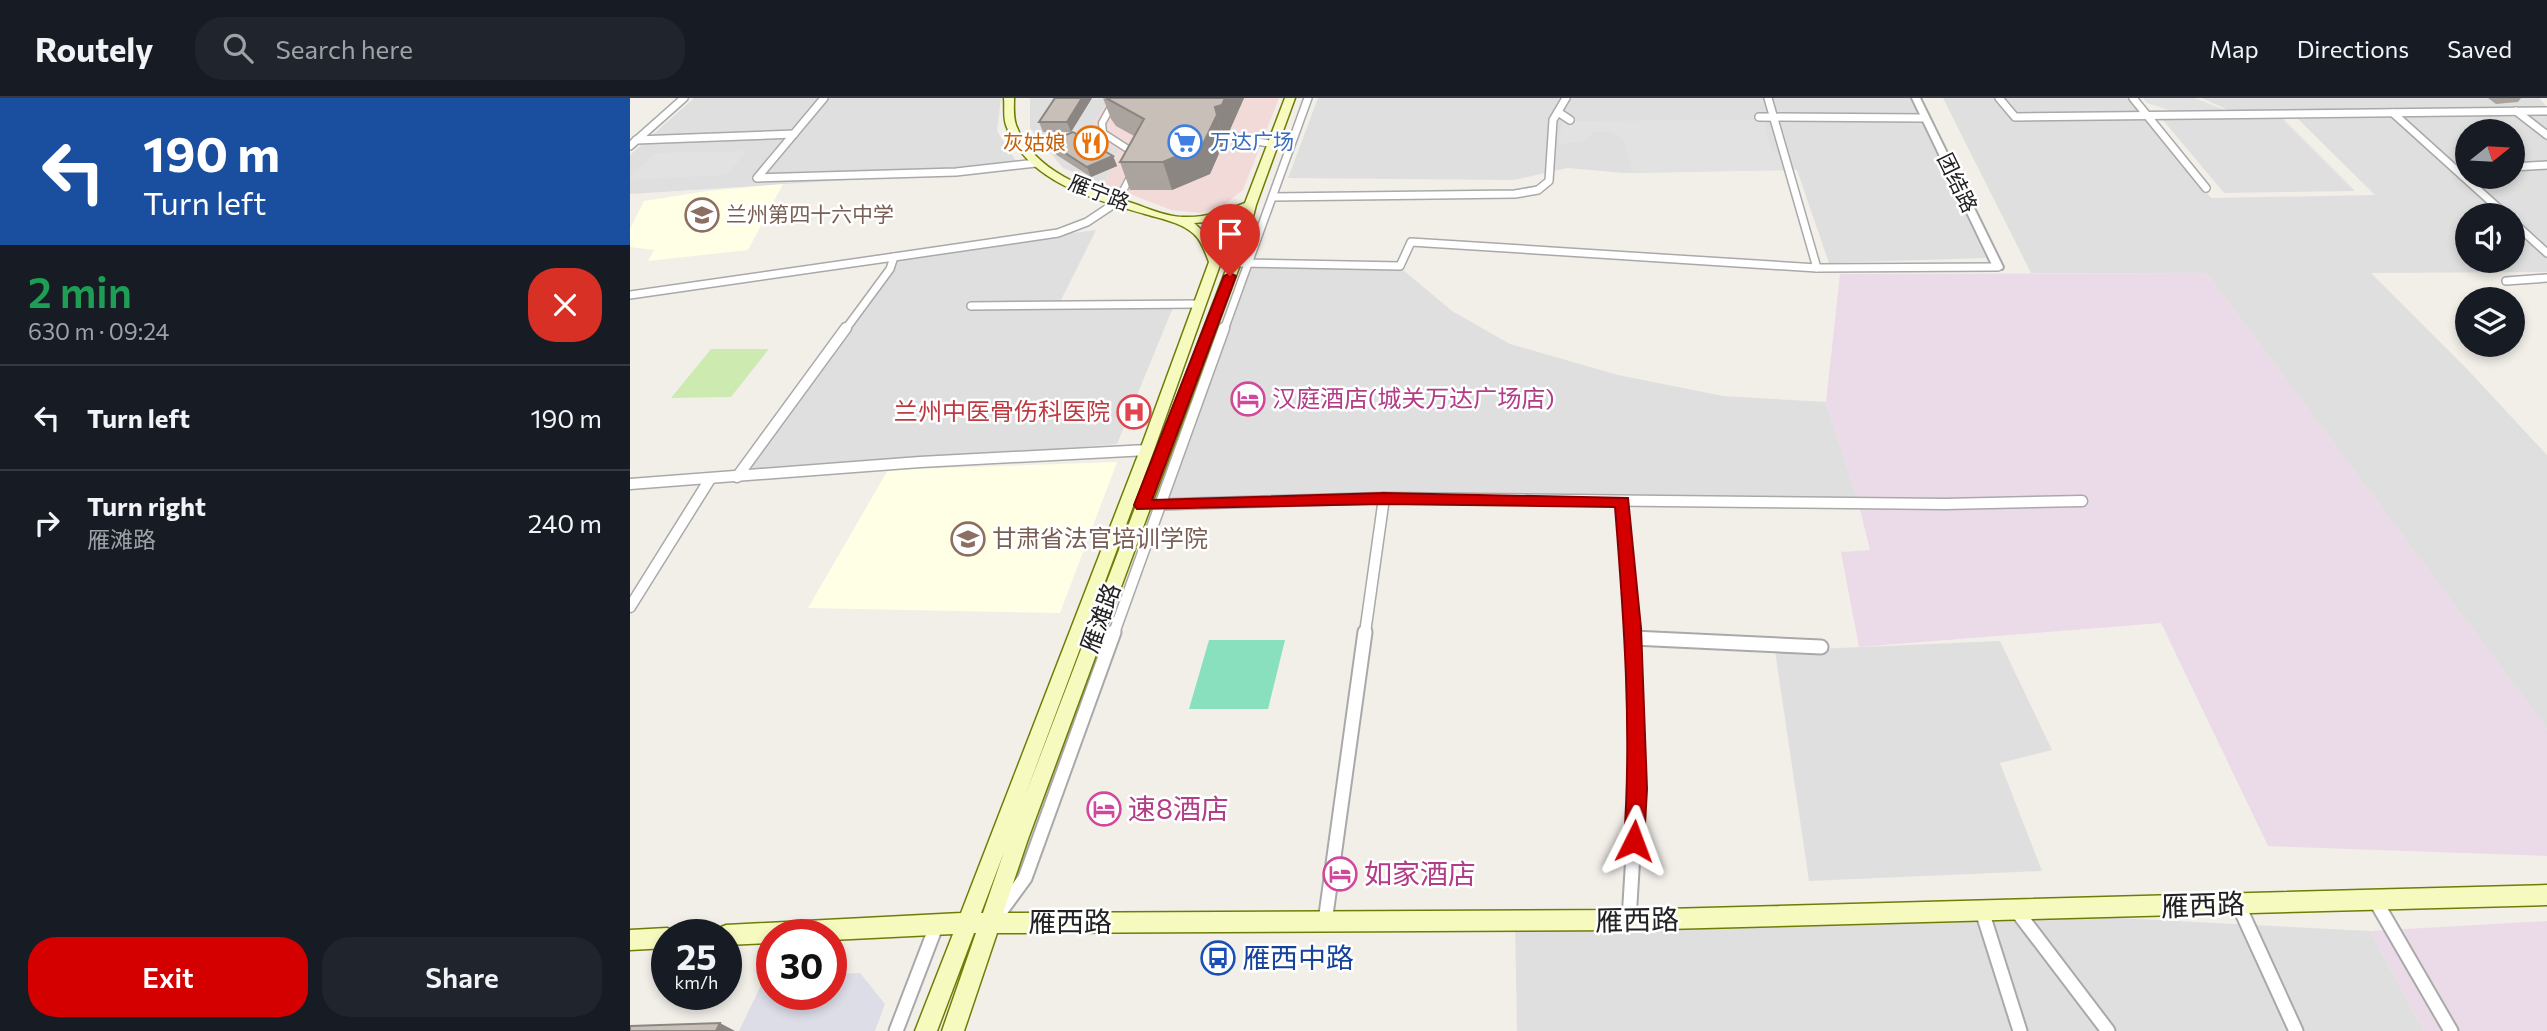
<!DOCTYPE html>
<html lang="en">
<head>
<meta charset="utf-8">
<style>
	:root { --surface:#171b24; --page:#20242c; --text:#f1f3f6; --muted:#9ea1a6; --line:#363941; --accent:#d40000 }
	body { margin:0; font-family:Commissioner,"Noto Sans SC",sans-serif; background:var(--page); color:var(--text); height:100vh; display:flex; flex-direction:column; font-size:26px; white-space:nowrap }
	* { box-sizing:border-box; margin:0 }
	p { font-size:23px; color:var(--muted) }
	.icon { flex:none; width:38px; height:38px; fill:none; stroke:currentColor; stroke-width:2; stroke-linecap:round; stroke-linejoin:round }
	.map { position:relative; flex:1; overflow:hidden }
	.panel { display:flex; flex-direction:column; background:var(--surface); width:630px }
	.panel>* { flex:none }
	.banner { background:#1a4fa0; color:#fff; overflow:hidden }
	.needle { width:46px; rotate:72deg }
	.buttons { position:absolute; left:1825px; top:21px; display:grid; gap:14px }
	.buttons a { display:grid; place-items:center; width:70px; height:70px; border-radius:50%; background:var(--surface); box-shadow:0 4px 10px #0003; font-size:35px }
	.speed { position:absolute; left:21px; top:821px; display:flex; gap:14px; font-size:35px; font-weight:700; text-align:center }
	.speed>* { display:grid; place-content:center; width:91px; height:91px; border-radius:50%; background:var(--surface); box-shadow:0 4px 10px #0003; line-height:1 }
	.speed small { font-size:18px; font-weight:400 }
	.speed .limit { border:10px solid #d22; background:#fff; color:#111 }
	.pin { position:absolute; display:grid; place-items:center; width:60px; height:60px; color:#fff; margin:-72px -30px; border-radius:50% 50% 50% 0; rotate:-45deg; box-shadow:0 0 7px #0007 }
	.pin .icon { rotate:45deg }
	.me { position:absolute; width:77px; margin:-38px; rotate:3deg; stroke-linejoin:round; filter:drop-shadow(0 0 5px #0008) }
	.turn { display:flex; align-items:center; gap:24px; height:147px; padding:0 28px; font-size:32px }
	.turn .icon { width:91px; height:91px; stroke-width:2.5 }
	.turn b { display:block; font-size:49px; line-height:60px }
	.round { display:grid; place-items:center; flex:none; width:74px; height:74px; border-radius:28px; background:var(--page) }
	.overview { display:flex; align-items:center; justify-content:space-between; height:119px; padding:0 28px }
	h1 { font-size:42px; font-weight:600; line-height:52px; color:#1e9e55 }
	.action { display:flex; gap:14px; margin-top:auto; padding:14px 28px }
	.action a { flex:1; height:80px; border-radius:28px; background:var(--accent); color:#fff; font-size:28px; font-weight:600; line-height:80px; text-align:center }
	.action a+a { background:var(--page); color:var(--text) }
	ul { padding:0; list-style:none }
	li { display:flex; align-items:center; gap:21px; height:105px; padding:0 28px; border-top:2px solid var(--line) }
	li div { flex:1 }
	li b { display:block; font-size:26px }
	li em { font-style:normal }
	header { display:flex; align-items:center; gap:42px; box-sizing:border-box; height:98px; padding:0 35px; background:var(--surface); border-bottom:2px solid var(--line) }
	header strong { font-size:33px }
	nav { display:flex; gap:38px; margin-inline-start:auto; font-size:24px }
	.search { width:490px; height:63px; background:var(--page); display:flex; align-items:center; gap:18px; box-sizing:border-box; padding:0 24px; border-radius:28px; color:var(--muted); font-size:26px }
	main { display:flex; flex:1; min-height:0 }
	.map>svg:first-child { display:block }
	.residential { fill:#e0dfdf; fill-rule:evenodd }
	.commercial { fill:#f2dad9 }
	.industrial { fill:#ebdbe8 }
	.education { fill:#ffffe5 }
	.grass { fill:#cdebb0 }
	.pitch { fill:#88e0be }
	.parking { fill:#e2e2e2 }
	.plaza { fill:#dddde8 }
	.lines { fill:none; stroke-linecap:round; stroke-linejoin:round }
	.pedestrian-casing { stroke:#a9a9a9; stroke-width:9 }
	.minor-far2-casing { stroke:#a9a9a9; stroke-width:10 }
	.minor-far1-casing { stroke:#a9a9a9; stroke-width:13 }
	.minor-casing { stroke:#a9a9a9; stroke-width:17 }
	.tertiary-casing { stroke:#a9a9a9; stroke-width:4 }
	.secondary-casing { stroke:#707d05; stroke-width:3 }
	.pedestrian { stroke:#fff; stroke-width:6 }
	.minor-far2 { stroke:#fff; stroke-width:7 }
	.minor-far1 { stroke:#fff; stroke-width:10 }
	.minor { stroke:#fff; stroke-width:13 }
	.tertiary { fill:#fff; fill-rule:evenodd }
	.secondary { fill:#f7fabf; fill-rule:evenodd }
	.wall { fill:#aba49e }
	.shaded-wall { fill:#8b8681 }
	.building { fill:#c7bfb8; stroke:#8b8681; stroke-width:2 }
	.route { fill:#d40000; stroke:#8a0000; stroke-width:2 }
	.labels { text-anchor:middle; stroke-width:5; stroke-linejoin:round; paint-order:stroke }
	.far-shop-label { font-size:21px; fill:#366cbe; stroke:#fff; text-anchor:start }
	.far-food-label { font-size:21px; fill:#c56008; stroke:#fff; text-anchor:end }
	.far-street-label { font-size:21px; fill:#222; stroke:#fff }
	.far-education-label { font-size:21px; fill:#785e54; stroke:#fff; text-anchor:start }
	.hotel-label { font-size:24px; fill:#b23c85; stroke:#fff; text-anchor:start }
	.health-label { font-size:24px; fill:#be3a42; stroke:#fff; text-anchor:end }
	.education-label { font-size:24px; fill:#785e54; stroke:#fff; text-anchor:start }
	.street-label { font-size:24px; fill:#222; stroke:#fff }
	.near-hotel-label { font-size:28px; fill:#b23c85; stroke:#fff; text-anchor:start }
	.near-street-label { font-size:28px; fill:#222; stroke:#fff }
	.near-transit-label { font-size:28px; fill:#164399; stroke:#fff; text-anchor:start }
</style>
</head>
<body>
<header>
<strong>Routely</strong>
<div class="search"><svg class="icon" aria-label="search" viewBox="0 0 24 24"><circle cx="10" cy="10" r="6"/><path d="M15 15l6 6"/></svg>Search here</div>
<nav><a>Map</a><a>Directions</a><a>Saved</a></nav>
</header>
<main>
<section class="panel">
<div class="banner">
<div class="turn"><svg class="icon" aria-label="left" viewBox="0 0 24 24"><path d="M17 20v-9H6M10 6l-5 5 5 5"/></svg><div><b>190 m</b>Turn left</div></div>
</div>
<div class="overview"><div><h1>2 min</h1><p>630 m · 09:24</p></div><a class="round" style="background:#d93025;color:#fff"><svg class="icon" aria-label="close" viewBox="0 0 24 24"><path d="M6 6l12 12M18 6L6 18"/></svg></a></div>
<ul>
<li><svg class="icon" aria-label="left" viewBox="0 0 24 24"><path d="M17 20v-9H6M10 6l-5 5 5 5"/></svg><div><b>Turn left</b></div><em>190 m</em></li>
<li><svg class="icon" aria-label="right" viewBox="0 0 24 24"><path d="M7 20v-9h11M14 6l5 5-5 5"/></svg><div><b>Turn right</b><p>雁滩路</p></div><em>240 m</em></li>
</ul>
<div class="action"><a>Exit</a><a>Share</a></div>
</section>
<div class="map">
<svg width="1917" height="933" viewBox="0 0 1917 933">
	<rect width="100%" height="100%" fill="#f2efe9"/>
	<g class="residential">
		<polygon points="64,0 371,0 367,33 391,71 0,96 0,57"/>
		<polygon points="400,0 479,0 462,29 464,35 489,52 474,86 433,70 400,30"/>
		<polygon points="688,0 1280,0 1356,160 1199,165 1167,72 995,75 937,70 884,82 658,80"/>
		<path d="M1313,0H1503L1581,100L1745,97L1668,21L1917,16V174L1741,175L1837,271L1917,357V631L1576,175H1401ZM1838,33H1883V79H1838ZM1838,117H1883V163H1838Z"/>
		<polygon points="1572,0 1909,0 1917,9 1602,14"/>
		<polygon points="1651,19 1725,93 1594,95 1532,21"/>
		<polygon points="466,132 430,204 546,202 487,346 116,375 273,157"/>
		<polygon points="621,170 773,172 822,213 880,246 988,277 1093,298 1196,304 1227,399 525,399"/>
		<polygon points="1370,543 1422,652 1370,665 1412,773 1179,783 1145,553"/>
		<polygon points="1352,813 1740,833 1794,933 887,933 885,823"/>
	</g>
	<polygon class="commercial" points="479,0 649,0 613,92 595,106 570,115 541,112 474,86 489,53 464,35 462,29"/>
	<g class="industrial">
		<polygon points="1576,175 1917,631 1917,758 1638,748 1531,525 1229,549 1211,454 1240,452 1227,399 1196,304 1210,176"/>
		<polygon points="1917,823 1917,933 1794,933 1740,833"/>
	</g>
	<g class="education">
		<polygon points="153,86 118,152 18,163 24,152 0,149 0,131 14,103 77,93"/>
		<polygon points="487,364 430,515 178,510 258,372"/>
	</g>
	<polygon class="grass" points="81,251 139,251 101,299 41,300"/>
	<polygon class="pitch" points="579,542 655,542 638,611 559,611"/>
	<g class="parking">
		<polygon points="1513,0 1565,0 1597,13 1548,15 1517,5"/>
		<polygon points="1134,22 1141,52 1147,54 1156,72 1003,75 993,42 981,34 964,34 951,44 928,46 933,23"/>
		<polygon points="118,53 96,77 0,82 0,78 26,55"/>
	</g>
	<polygon class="plaza" points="230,875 255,906 245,933 109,933 135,879 142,879 142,896 201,896 201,876"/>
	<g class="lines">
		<defs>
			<g id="pedestrian">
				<polyline points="486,0 472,25 473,35 507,57"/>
				<polyline points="597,39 643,46"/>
				<polyline points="487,104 503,74"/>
			</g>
			<g id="minor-far2">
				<polyline points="194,0 127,80 326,74 406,65"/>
				<polyline points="1138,0 1187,170"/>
				<polyline points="1369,0 1385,19 1917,13"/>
				<polyline points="1503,0 1576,90"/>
				<polyline points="1886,13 1917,37"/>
				<polyline points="928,14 940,22"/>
				<polyline points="1763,15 1876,117"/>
				<polyline points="1129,19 1295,20"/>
				<polyline points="6,42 164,36"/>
				<polyline points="0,48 54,0"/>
				<polyline points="1883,69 1917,67"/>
				<polyline points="643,99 885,96 908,92 919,83 923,22 936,0"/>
				<polyline points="1883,124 1917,155"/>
				<polyline points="264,159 428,135 457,124 487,104"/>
				<polyline points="610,165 770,168 781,144 1187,170 1368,169"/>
				<polyline points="1876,183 1917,180"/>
				<polyline points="0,197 264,159 260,171 215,232"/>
				<polyline points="341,208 570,206"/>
				<polyline points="594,232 678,0"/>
			</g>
			<g id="minor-far1">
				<polyline points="107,379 216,230"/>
				<polyline points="0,386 290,364 517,352"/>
				<polyline points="992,404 1003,535"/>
				<polyline points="510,407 754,400 1315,406 1452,403"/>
				<polyline points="0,509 80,381"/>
				<polyline points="484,535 594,230"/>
				<polyline points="735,535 754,400"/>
			</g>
			<g id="minor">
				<polyline points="1003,540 1191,549"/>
				<polyline points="1745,802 1821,933"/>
				<polyline points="1608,806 1666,933"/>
				<polyline points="1386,812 1478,933"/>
				<polyline points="1352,813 1390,933"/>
				<polyline points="368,817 395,780 484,534"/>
				<polyline points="999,822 1007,690 1003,534"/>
				<polyline points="695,824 735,534"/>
				<polyline points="266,933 307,826"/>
			</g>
			<polygon id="tertiary" points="1282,0 1290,0 1373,169 1372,171 1364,171 1363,169"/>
			<g id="secondary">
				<path d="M374,0H384C384,9 383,18 386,27C403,74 458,92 502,105C517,110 537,119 553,119C576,120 595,113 615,105L655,0H665L626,107L611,164L398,741L373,815L999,812L1917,787V807L999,832L367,835L334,933H312L346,835H344L307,933H285L323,836L201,842V836H142V845L96,847V836H86L89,830L96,827L331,815L510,352L579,164C575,154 572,143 564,136C551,124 531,121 515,116C464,101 396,84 376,27C373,18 375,9 374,0ZM613,114L599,164L395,698L524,352L591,164L580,140L564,125L587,123ZM374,754L353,815H351Z"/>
				<polygon points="37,830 44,833 46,836 37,836 37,850 0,852 0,832"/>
			</g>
		</defs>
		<use href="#pedestrian" class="pedestrian-casing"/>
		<use href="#minor-far2" class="minor-far2-casing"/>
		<use href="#minor-far1" class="minor-far1-casing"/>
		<use href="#minor" class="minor-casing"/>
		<use href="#tertiary" class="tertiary-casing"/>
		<use href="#secondary" class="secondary-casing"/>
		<use href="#pedestrian" class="pedestrian"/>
		<use href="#minor-far2" class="minor-far2"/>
		<use href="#minor-far1" class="minor-far1"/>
		<use href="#minor" class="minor"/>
		<use href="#tertiary" class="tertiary"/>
		<use href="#secondary" class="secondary"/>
	</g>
	<g class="wall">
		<polygon points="425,0 462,0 441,34 413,34 409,24"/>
		<polygon points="473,0 614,0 599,34 592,36 594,44 580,76 542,92 500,92 490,64 504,38 486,28 481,21"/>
		<polygon points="1858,0 1891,0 1888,4 1866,6"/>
		<polygon points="418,44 483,58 487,68 461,79 422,54"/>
	</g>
	<g class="shaded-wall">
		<polygon points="452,0 462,0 441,34 437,24"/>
		<polygon points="595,0 614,0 599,34 592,36 585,9"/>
		<polygon points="587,17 594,44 580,76 542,92 533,64"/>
		<polygon points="483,58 487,68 461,79 457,69"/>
		<polygon points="90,925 105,933 86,933"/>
	</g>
	<g class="building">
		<polygon points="425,0 452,0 437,24 409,24"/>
		<polygon points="476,0 595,0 592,7 585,9 587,17 572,48 533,64 490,64 514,21"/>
		<polygon points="443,34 483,58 457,69 418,44"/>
		<polygon points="90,925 86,933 0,933 0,928"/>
	</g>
	<path class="route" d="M600,175L606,178L522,402L754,395L998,400L1011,530L1017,691L1014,743L1011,750L1004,752L997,750L994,743C1002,632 994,520 985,409L754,406L507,411L504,407L594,178Z"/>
	<defs>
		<symbol id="supermarket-ring" viewBox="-11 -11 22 22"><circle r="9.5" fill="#fff" stroke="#3f7fe0" stroke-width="1.5"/><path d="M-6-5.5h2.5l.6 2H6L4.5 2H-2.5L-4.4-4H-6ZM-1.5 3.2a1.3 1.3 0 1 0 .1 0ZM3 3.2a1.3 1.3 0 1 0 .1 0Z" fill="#3f7fe0"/></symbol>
		<symbol id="restaurant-ring" viewBox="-11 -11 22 22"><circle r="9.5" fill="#fff" stroke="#e8710a" stroke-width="1.5"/><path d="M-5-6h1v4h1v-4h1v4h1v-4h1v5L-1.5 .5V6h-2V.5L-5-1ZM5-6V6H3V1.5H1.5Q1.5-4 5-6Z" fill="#e8710a"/></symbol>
		<symbol id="school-ring" viewBox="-11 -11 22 22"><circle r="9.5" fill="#fff" stroke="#8d6e63" stroke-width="1.5"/><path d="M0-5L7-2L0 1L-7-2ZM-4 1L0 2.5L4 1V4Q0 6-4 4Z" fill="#8d6e63"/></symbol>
		<symbol id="hotel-ring" viewBox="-11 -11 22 22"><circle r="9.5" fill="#fff" stroke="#d1479c" stroke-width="1.5"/><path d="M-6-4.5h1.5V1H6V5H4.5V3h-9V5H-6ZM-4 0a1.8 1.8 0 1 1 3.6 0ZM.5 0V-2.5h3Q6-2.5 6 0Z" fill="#d1479c"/></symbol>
		<symbol id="hospital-ring" viewBox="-11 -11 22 22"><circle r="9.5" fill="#fff" stroke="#e0444e" stroke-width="1.5"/><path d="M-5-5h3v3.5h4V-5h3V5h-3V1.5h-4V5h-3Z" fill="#e0444e"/></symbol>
		<symbol id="university-ring" viewBox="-11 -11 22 22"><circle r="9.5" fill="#fff" stroke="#8d6e63" stroke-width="1.5"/><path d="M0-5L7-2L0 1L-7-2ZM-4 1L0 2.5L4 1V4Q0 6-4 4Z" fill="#8d6e63"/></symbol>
		<symbol id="bus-ring" viewBox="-11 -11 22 22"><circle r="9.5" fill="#fff" stroke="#1a4fb4" stroke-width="1.5"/><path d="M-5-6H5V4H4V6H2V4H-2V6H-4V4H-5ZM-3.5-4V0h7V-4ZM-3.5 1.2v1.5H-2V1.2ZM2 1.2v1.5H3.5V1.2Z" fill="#1a4fb4"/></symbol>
	</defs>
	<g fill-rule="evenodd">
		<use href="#supermarket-ring" x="536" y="25" width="38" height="38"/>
		<use href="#restaurant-ring" x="442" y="26" width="38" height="38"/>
		<use href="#school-ring" x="53" y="98" width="38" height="38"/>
		<use href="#hotel-ring" x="599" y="282" width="38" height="38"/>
		<use href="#hospital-ring" x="485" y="295" width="38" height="38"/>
		<use href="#university-ring" x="319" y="422" width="38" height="38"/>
		<use href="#hotel-ring" x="455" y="692" width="38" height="38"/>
		<use href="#hotel-ring" x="691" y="757" width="38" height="38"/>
		<use href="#bus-ring" x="569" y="841" width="38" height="38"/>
	</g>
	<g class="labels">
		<g class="far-shop-label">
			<text x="580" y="51">万达广场</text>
		</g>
		<g class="far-food-label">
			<text x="436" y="52">灰姑娘</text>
		</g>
		<g class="far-street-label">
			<text transform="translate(1327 85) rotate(64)" y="7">团结路</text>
			<text transform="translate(469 95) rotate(21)" y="7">雁宁路</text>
		</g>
		<g class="far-education-label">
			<text x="96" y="124">兰州第四十六中学</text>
		</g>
		<g class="hotel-label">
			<text x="642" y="309">汉庭酒店(城关万达广场店)</text>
		</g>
		<g class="health-label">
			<text x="480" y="322">兰州中医骨伤科医院</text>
		</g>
		<g class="education-label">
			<text x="362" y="449">甘肃省法官培训学院</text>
		</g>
		<g class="street-label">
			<text transform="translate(471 520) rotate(-70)" y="8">雁滩路</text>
		</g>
		<g class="near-hotel-label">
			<text x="498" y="721">速8酒店</text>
			<text x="734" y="786">如家酒店</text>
		</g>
		<g class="near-street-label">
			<text transform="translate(1573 807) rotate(-2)" y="10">雁西路</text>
			<text transform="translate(1007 822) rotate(-1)" y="10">雁西路</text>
			<text x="440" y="834">雁西路</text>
		</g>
		<g class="near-transit-label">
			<text x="612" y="870">雁西中路</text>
		</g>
	</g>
</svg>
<div class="buttons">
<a><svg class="needle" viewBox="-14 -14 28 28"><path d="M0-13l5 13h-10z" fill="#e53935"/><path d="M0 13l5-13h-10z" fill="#9ea1a6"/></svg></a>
<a><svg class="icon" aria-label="sound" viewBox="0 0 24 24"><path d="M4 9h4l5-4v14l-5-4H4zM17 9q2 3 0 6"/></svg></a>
<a><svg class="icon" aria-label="layers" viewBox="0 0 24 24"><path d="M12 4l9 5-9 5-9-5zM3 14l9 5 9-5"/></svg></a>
</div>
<div class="speed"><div>25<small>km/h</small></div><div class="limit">30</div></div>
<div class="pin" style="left:600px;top:178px;background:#d93025"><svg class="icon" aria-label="arrive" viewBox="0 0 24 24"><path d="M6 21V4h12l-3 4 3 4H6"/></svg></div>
<svg class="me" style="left:1004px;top:743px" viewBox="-20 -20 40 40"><path d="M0-17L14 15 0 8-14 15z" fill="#d40000" stroke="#fff" stroke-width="4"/></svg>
</div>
</main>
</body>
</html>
